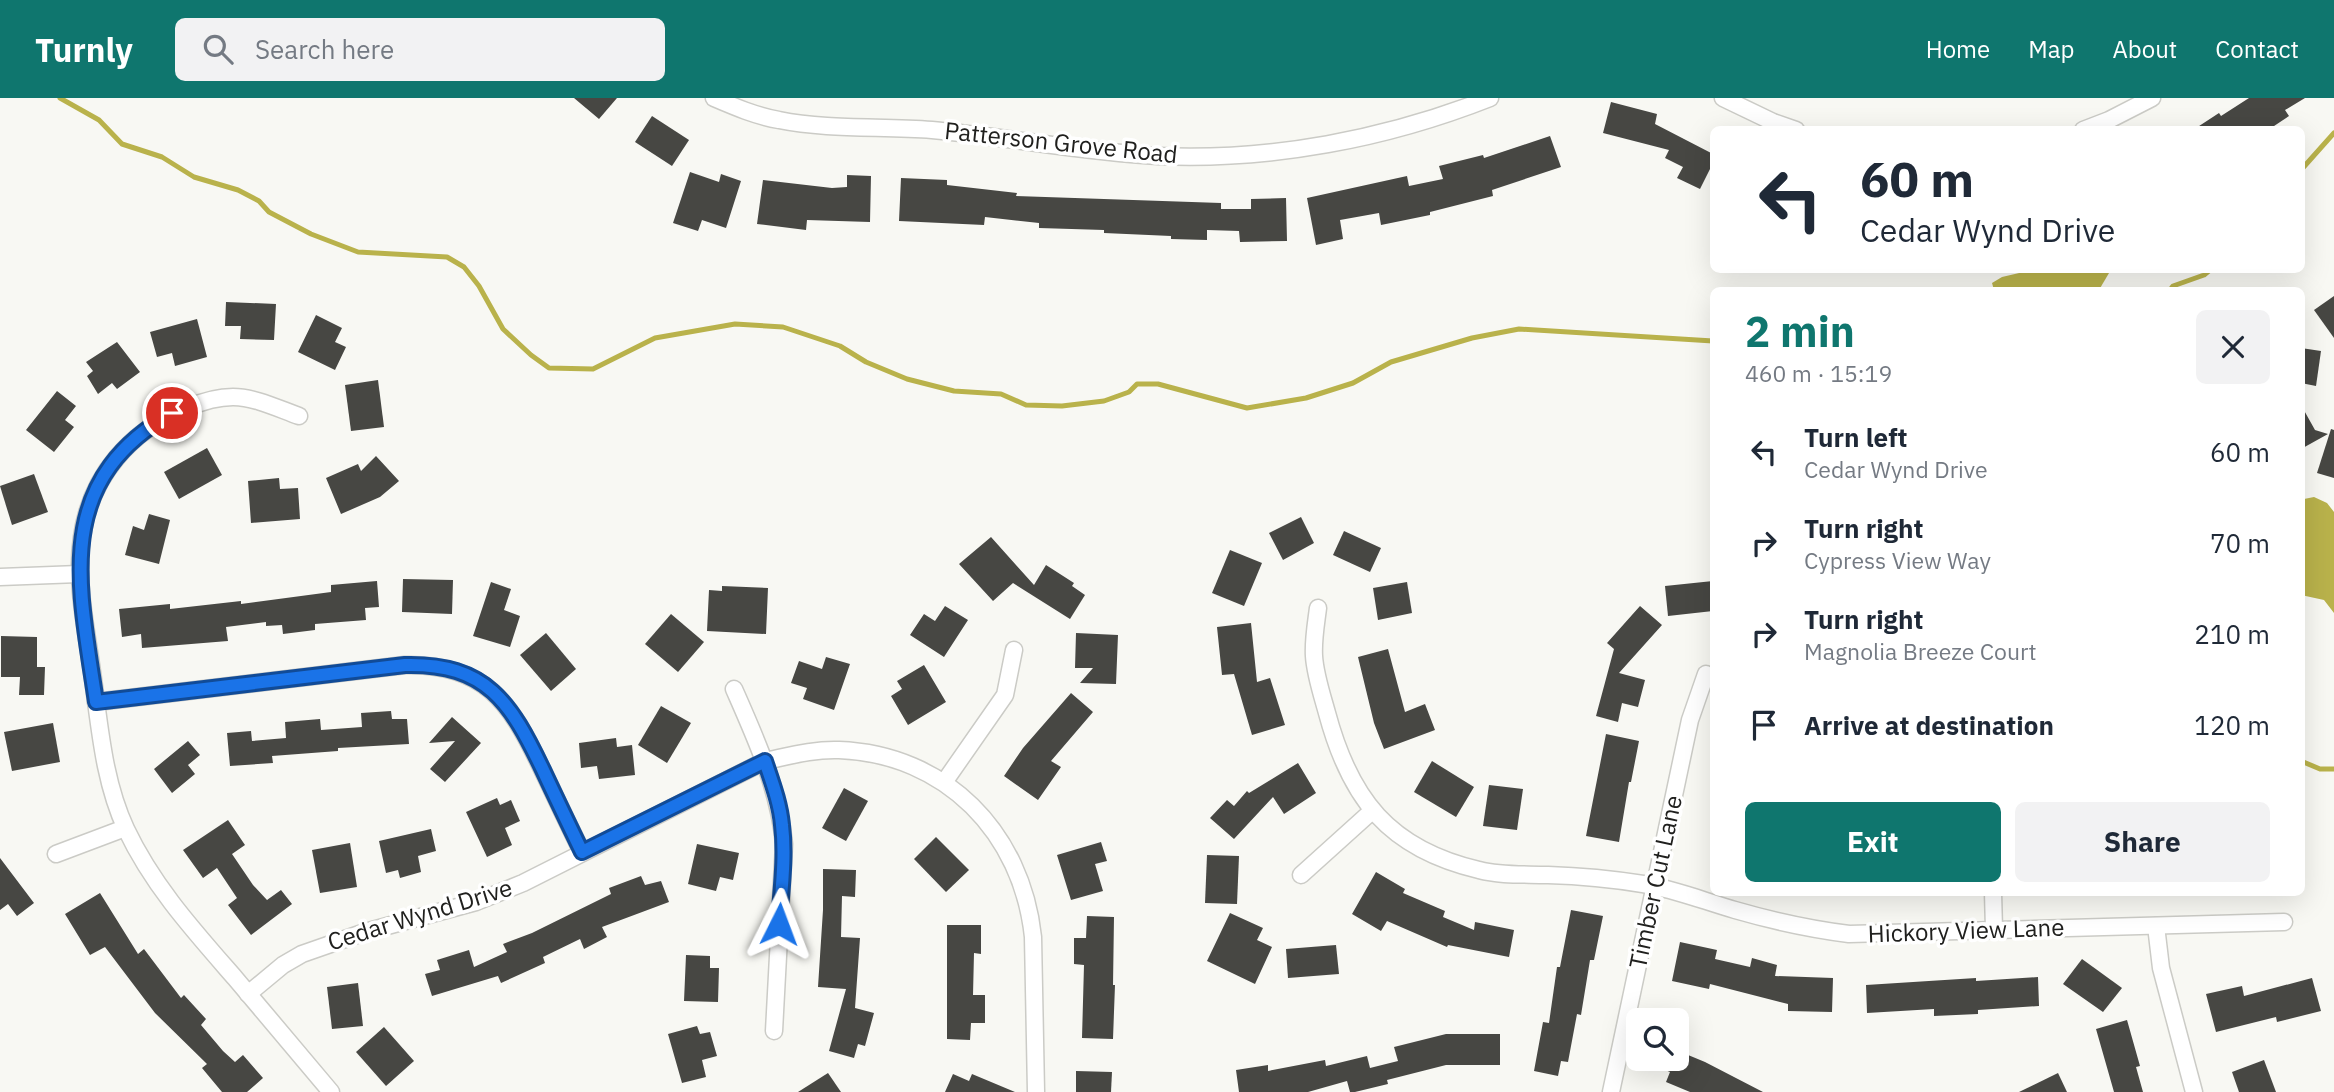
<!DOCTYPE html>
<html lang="en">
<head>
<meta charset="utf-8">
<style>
	:root { --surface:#fff; --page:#f2f2f3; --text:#1f2937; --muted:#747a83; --accent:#0f766e }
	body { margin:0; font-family:"IBM Plex Sans",sans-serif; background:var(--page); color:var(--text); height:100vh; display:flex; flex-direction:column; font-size:26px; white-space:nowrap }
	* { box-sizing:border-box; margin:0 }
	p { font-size:23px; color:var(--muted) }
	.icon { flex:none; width:38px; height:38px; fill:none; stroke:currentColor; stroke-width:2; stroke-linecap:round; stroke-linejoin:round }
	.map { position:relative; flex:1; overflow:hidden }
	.details { position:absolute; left:1710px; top:189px; width:595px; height:609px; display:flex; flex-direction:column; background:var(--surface); border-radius:10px; box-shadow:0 7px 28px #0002 }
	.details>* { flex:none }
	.top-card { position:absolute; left:1710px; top:28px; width:595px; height:147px; border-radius:10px; box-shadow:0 7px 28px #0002; background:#fff; color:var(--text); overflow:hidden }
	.tools { position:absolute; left:1626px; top:910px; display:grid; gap:14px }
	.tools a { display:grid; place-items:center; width:63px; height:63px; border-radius:10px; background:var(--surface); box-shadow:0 7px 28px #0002; font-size:35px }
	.pin { position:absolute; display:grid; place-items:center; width:60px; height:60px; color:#fff; margin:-30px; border:4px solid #fff; border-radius:50%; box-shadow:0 2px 7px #0007 }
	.me { position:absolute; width:77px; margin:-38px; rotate:3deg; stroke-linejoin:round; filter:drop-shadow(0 0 5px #0008) }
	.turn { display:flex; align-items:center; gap:24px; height:147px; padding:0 35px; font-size:32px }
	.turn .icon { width:91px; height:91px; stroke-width:2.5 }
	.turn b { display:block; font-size:49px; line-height:60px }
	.round { display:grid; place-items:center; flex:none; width:74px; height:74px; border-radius:10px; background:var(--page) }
	.headline { display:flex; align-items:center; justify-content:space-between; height:119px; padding:0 35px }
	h1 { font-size:42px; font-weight:800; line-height:52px; color:var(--accent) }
	.button { display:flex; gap:14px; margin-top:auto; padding:14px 35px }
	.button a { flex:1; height:80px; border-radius:10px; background:var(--accent); color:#fff; font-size:28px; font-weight:800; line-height:80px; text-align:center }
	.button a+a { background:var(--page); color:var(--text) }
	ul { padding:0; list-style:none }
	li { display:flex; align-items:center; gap:21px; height:91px; padding:0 35px }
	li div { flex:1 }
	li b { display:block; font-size:26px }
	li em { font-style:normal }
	header { display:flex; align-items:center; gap:42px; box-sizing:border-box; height:98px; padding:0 35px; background:var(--accent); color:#fff }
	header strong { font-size:33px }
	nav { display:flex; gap:38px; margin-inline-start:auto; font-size:24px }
	.search { width:490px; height:63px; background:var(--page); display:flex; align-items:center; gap:18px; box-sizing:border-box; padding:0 24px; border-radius:10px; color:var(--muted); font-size:26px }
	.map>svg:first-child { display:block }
	.water { fill:#b9b24b }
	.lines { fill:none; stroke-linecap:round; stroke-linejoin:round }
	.stream { stroke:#b9b24b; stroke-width:5 }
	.building { fill:#474743 }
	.street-casing { stroke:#cbcbc6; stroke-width:19 }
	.street { stroke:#fff; stroke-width:16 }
	.route-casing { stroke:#114b97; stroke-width:18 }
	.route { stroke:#1a73e8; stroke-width:12 }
	.labels { text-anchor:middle; stroke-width:7; stroke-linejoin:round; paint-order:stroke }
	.street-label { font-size:24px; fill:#20201e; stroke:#fff }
</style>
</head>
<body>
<header>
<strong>Turnly</strong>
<div class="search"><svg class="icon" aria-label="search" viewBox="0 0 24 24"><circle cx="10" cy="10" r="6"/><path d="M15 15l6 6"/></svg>Search here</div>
<nav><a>Home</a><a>Map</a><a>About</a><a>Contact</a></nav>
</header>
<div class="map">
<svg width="2334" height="994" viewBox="0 0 2334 994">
	<rect width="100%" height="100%" fill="#f8f8f3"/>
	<g class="water">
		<polygon points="2032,172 2107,172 2109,175 2099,192 1994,192 1992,185 2002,179"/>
		<polygon points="2314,399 2327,405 2334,414 2334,515 2324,502 2301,497 2301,406 2304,401"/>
	</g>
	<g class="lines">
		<g class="stream">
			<polyline points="60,0 99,22 122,46 162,59 194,79 238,92 259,103 269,114 311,136 358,154 447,159 464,169 479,188 503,231 531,257 549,270 593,271 655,240 735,226 783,229 840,248 866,264 907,281 954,293 1001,296 1026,307 1062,308 1104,303 1129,294 1137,286 1158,286 1247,310 1306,300 1353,285 1391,264 1472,240 1519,231 1713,243"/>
			<polyline points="2301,72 2334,35"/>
			<polyline points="2170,192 2173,188 2204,177 2210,172"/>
			<polyline points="2301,663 2320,671 2334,671"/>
		</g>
	</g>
	<g class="building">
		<polygon points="574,0 617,0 599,21"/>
		<polygon points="2249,0 2305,0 2285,12 2289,18 2268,32 2193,32 2219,15 2221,18"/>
		<polygon points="1611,4 1657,16 1655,26 1713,56 1713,65 1700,91 1677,80 1683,69 1665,60 1669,52 1603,35"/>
		<polygon points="652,18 689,42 672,68 635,44"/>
		<polygon points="1550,38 1561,69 1492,92 1493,98 1430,114 1430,117 1381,127 1379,115 1340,122 1343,141 1316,147 1307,100 1407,78 1409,88 1443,81 1439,68 1483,57 1484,60"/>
		<polygon points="690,74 719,84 721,76 741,83 726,130 702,122 698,133 673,125"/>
		<polygon points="847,77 871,78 870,124 807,122 806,132 757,126 763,82 832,90 847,89"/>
		<polygon points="901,80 947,82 947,87 1017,95 1016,98 1221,105 1221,111 1251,111 1251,101 1286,100 1287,143 1240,144 1239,133 1207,132 1207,142 1171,141 1171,138 1104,135 1104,132 1039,130 1039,125 985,119 984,127 899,123"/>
		<polygon points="2334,198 2334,240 2314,212"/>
		<polygon points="226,204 276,206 274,242 240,241 241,228 225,228"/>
		<polygon points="316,217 342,230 335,244 346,249 335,272 298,254"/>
		<polygon points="197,221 207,259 175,268 172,255 157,259 150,234"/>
		<polygon points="117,244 140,274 117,291 112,285 98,296 87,278 93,273 86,264"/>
		<polygon points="2301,250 2321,253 2316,288 2301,285"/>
		<polygon points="378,282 384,329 351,333 345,287"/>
		<polygon points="57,293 76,308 65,322 74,329 54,354 26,332"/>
		<polygon points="2301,307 2315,332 2328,336 2301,351"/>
		<polygon points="2331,331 2334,332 2334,380 2317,375"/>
		<polygon points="207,350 222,377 179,401 164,374"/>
		<polygon points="376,358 399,383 380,399 341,416 326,380 358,366 361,373"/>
		<polygon points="34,376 48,414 12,427 0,388"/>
		<polygon points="279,380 280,391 298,390 300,421 251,425 248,383"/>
		<polygon points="149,416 170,422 159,466 125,457 133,428 144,432"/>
		<polygon points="1301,419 1314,445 1283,462 1269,435"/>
		<polygon points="1344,433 1381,450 1370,474 1333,457"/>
		<polygon points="991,439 1034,487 1046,467 1074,485 1072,488 1085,497 1070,521 1013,485 993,503 959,466"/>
		<polygon points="1230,452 1262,465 1244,508 1212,495"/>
		<polygon points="403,481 453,482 452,516 402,514"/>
		<polygon points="377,483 379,509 365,510 366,522 315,526 315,532 283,536 282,527 266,528 266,524 226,529 228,543 142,550 141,536 122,539 119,511 170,506 170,511 241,503 241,506 331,494 331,487"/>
		<polygon points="1713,483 1713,513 1668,518 1665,488"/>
		<polygon points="491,484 511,491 504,512 520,518 510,549 473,538"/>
		<polygon points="1407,484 1412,515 1378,522 1373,490"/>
		<polygon points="722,488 768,490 766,536 707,533 709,492 722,493"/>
		<polygon points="945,508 968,522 944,559 910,537 924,516 935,523"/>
		<polygon points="1640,508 1662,527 1619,575 1645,582 1638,609 1622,605 1618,624 1596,618 1614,551 1607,545"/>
		<polygon points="671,516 704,544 678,574 645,546"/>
		<polygon points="1251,525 1257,584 1270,580 1285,627 1252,637 1234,576 1222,577 1217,529"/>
		<polygon points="546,535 576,571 551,593 520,557"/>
		<polygon points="1076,535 1118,537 1116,586 1080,585 1093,570 1075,570"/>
		<polygon points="1,538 37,539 37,569 45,569 44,597 19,597 20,579 1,579"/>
		<polygon points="1388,551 1405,614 1425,606 1435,632 1384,651 1374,625 1358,559"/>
		<polygon points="826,559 850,566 834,612 803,601 807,590 791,585 799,563 822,571"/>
		<polygon points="924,567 946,604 908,627 891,598 902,591 897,583"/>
		<polygon points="1071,595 1093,614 1051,663 1061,669 1038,702 1004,678 1023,650"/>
		<polygon points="661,608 691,625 667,665 638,647"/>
		<polygon points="391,613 392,621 407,621 409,646 338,650 338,653 272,658 273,665 230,668 227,635 251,633 252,643 286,640 285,624 320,621 321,632 362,629 361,615"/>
		<polygon points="452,619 481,645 445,684 430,671 455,643 429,645"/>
		<polygon points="53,625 60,664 12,673 4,634"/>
		<polygon points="1606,636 1639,643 1631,684 1629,684 1619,744 1586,738"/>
		<polygon points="616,640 617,649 632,647 635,677 599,681 597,668 581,670 579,645"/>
		<polygon points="188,643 200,657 188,667 195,676 172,695 154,671"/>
		<polygon points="1432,663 1474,689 1456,719 1414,694"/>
		<polygon points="1298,665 1316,695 1284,716 1273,699 1234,741 1210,720 1227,702 1234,708 1247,693 1249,695"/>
		<polygon points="1489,687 1523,691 1517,732 1483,728"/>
		<polygon points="844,690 868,703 846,743 822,730"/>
		<polygon points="497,700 500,707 511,702 520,723 505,730 512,747 487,759 466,714"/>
		<polygon points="228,722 245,747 232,756 253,787 267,802 281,792 292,806 251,837 228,807 237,800 217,770 203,780 183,752"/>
		<polygon points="431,731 436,753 418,758 421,774 400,780 398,772 386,775 379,743"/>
		<polygon points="936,739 969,772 946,794 914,761"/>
		<polygon points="1101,744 1107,763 1095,766 1103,793 1071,802 1057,757"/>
		<polygon points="350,745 357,789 320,795 312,752"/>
		<polygon points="697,746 739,755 733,782 720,779 716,793 688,786"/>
		<polygon points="1207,757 1239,758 1237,806 1205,805"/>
		<polygon points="0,760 34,805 17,818 8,806 0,812"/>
		<polygon points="823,771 856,772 855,799 842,798 841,839 860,840 855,910 874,915 865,948 858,946 854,960 829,953 846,891 818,889 823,812"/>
		<polygon points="1376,774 1405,791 1403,795 1445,813 1443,819 1474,832 1475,824 1514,832 1509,859 1448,847 1447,849 1387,823 1381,833 1352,816"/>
		<polygon points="641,778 645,787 661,783 669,804 602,829 607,839 584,851 580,841 543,859 545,865 501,885 498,878 432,898 425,876 440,872 437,862 469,852 474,869 507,854 503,846 532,835 611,796 609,790"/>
		<polygon points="100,795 138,856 144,851 181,900 184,897 206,921 201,927 223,953 235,964 243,957 263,980 247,994 222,994 202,970 207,966 155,915 105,849 90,857 65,816"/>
		<polygon points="1571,812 1603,818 1594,862 1590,862 1581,917 1577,916 1568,964 1561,963 1558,978 1534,973 1543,924 1549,925 1557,869 1560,869"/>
		<polygon points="1230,815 1263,830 1257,842 1272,849 1255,886 1207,863"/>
		<polygon points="1087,818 1114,819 1113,887 1115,887 1113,941 1082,940 1084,867 1074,866 1074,840 1086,840"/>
		<polygon points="947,827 981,827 981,856 974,855 973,897 985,897 985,925 971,925 970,942 947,941"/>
		<polygon points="1680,844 1717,852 1715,861 1750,869 1752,860 1777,867 1775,878 1833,880 1832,914 1788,913 1788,906 1710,886 1709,891 1672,883"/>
		<polygon points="1336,847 1339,876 1288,880 1286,851"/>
		<polygon points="686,857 710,858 710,870 719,870 718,904 684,903"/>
		<polygon points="2082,861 2122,890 2103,914 2063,886"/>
		<polygon points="2038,879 2039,908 1978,912 1978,916 1934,918 1934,911 1867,915 1866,887 1976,880 1976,883"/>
		<polygon points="2312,880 2321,913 2277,924 2276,919 2216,934 2206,896 2242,888 2244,898"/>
		<polygon points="358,885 363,928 332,931 327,889"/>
		<polygon points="2127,922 2140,968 2136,969 2143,994 2114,994 2096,931"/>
		<polygon points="697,928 700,936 710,934 717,958 702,962 706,979 682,985 668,936"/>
		<polygon points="384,929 414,963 386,988 356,954"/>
		<polygon points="1446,936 1500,936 1500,967 1446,967 1387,982 1388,986 1355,994 1350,994 1347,983 1308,994 1239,994 1236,972 1268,967 1268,973 1325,962 1326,968 1367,958 1370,970 1398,963 1394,949"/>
		<polygon points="1676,952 1705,964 1763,994 1690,994 1666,984 1670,974 1639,961 1676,961"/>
		<polygon points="2264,962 2276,994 2239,994 2232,974"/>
		<polygon points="1076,973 1112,974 1111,994 1076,994"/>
		<polygon points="828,975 841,994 798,994"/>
		<polygon points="2058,975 2067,994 2019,994"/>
		<polygon points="953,976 969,983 972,976 1015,994 945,994"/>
	</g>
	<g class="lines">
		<defs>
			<g id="street">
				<path d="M714,0C735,9 756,18 779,22C828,32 881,28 932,32C1008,39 1082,54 1158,58C1271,63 1386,41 1490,0"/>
				<polyline points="1723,0 1773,24 1796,32"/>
				<polyline points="2083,32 2109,22 2152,0"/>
				<path d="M299,318C279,311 255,299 233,299C218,299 201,304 187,310C131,332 90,378 82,439C75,486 87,534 93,581C100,631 104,684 126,731C153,788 194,833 235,880C267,918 299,956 331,994"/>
				<polyline points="0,479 79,476"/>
				<path d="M1318,510C1316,526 1313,542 1314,558C1315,576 1322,597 1327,615C1350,701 1389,751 1479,772C1502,778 1525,776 1548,777C1580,778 1612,781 1643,786C1674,791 1704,803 1735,812C1773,823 1810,831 1849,836L2284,824"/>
				<path d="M734,591C756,641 779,691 784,746L774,933"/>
				<path d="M96,604L405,567C484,566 509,602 540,667C554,696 568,726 582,754"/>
				<polyline points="945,683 1005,597 1014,552"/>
				<polyline points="56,756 125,730"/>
				<polyline points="1301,777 1372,713"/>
				<polyline points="1993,794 1994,832"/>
				<polyline points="2156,828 2161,870 2194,994"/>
				<path d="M248,896L283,867L302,856L365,834L476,804L523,785L765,663C789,658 814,651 839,652C946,656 1022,735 1033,839L1036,994"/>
				<polyline points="1611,994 1690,622 1706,576"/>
			</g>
		</defs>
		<use href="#street" class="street-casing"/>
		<use href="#street" class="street"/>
	</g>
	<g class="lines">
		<defs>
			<path id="route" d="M172,315C51,384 79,488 96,604L405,567C487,565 511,605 543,672C556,700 569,727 582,754L765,663C772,684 780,705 782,727C786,759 781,794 779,826"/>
		</defs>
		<use href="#route" class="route-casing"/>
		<use href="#route" class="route"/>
	</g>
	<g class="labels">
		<g class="street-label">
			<text transform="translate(1061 45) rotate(6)" y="8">Patterson Grove Road</text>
			<text transform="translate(1656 784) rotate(-78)" y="8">Timber Cut Lane</text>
			<text transform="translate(420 817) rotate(-17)" y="8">Cedar Wynd Drive</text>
			<text transform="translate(1966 833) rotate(-2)" y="8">Hickory View Lane</text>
		</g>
	</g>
</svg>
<div class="tools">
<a><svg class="icon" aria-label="search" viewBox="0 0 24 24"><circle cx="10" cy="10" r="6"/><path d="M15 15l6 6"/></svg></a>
</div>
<div class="pin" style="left:172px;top:315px;background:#d93025"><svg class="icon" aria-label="arrive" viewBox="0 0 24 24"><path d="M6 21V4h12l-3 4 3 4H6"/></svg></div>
<svg class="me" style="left:779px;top:826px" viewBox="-20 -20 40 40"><path d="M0-17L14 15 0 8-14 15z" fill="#1a73e8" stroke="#fff" stroke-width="4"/></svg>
<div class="top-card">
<div class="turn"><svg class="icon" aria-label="left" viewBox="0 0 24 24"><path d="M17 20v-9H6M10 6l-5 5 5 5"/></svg><div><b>60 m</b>Cedar Wynd Drive</div></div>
</div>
<section class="details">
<div class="headline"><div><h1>2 min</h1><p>460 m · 15:19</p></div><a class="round"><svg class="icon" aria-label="close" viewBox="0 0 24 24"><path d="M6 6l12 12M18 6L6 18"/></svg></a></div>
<ul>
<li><svg class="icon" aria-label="left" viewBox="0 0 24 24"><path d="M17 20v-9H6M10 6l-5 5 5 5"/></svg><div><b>Turn left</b><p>Cedar Wynd Drive</p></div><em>60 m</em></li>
<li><svg class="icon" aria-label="right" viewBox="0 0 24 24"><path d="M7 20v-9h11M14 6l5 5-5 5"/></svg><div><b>Turn right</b><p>Cypress View Way</p></div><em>70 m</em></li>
<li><svg class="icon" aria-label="right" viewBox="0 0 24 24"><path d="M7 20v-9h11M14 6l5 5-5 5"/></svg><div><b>Turn right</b><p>Magnolia Breeze Court</p></div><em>210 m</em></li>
<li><svg class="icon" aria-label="arrive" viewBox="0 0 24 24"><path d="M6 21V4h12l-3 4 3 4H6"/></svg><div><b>Arrive at destination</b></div><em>120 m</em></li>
</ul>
<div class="button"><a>Exit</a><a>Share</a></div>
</section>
</div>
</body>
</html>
